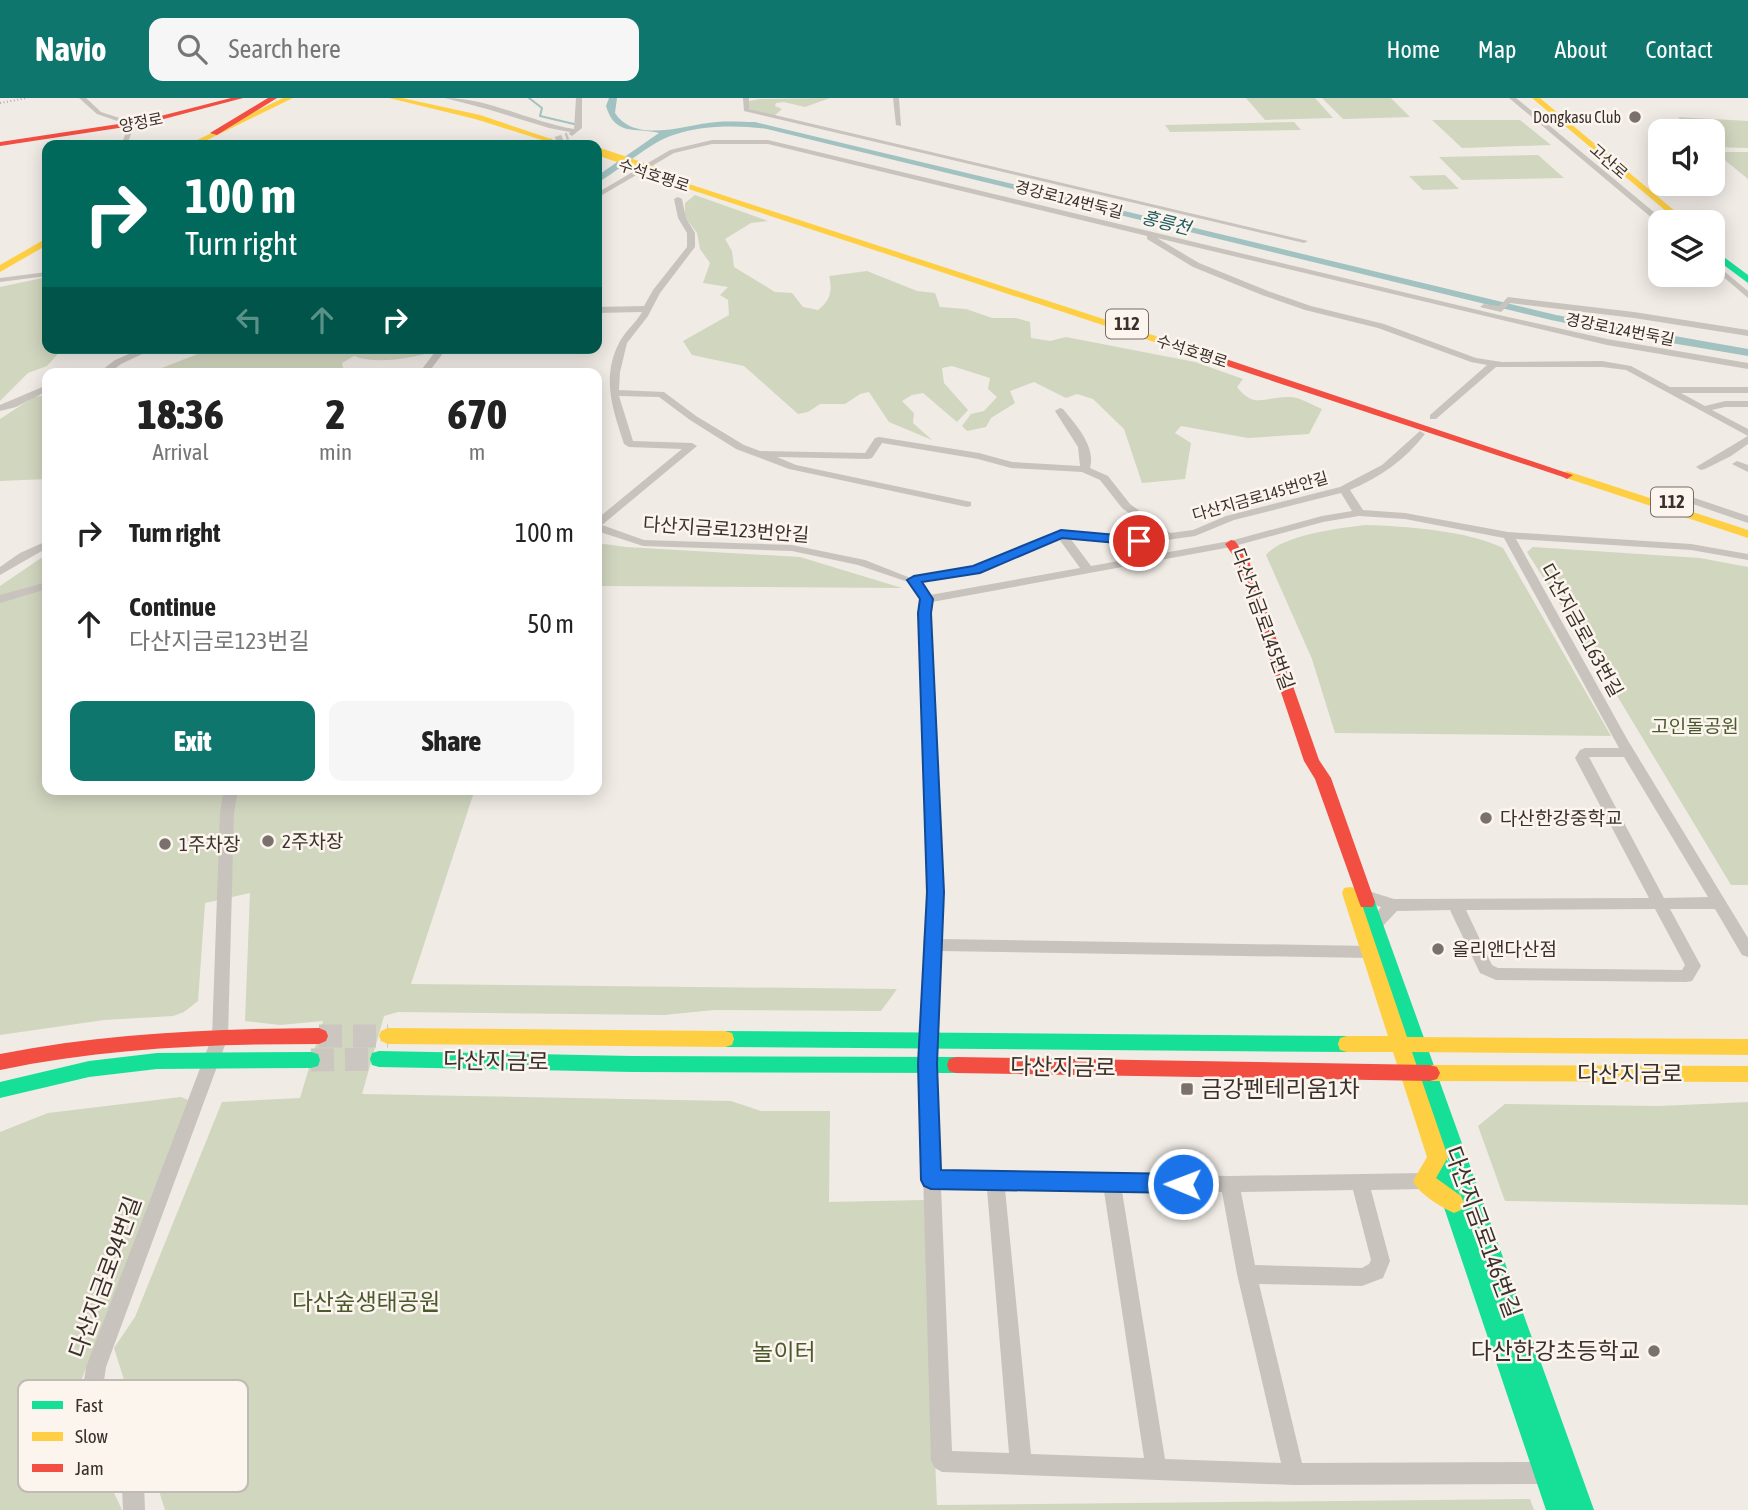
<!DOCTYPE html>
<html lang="en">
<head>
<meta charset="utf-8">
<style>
	:root { --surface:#fff; --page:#f6f6f6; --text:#222; --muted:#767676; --accent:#0f766e }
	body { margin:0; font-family:"Asap Condensed","Noto Sans KR",sans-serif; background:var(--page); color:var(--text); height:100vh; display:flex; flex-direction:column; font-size:26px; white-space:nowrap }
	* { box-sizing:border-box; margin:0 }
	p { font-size:23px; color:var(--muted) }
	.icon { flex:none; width:38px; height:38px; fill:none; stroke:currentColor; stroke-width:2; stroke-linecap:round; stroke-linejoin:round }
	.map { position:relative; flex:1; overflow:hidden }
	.sheet { position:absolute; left:42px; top:270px; width:560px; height:427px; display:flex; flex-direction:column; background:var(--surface); border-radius:14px; box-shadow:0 4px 18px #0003 }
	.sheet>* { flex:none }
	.top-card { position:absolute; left:42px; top:42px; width:560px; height:214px; border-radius:14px; box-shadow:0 4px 18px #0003; background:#00695c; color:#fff; overflow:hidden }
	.buttons { position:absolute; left:1648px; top:21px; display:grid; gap:14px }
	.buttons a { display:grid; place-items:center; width:77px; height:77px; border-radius:14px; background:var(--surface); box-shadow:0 4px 18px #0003; font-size:35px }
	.pin { position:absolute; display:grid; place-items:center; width:60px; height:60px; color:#fff; margin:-30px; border:4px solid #fff; border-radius:50%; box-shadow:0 2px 7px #0007 }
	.me { position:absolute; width:77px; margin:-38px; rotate:271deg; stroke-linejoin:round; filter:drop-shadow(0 0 5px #0008) }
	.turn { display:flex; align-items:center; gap:24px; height:147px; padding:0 28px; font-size:32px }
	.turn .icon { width:91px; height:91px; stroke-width:2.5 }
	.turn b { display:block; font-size:49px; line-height:60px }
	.lanes { display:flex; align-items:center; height:66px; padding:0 28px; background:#0003; justify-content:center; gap:35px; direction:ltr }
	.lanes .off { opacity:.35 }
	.eta { display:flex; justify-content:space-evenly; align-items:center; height:119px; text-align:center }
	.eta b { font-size:42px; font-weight:800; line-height:49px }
	.cta { display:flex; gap:14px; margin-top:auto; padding:14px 28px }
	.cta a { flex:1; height:80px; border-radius:14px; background:var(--accent); color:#fff; font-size:28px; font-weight:800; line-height:80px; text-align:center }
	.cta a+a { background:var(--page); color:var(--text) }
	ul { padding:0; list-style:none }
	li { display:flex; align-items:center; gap:21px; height:91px; padding:0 28px }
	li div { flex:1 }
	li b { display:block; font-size:26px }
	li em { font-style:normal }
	header { display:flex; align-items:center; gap:42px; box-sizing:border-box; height:98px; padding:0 35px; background:var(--accent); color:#fff }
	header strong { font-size:33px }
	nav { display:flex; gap:38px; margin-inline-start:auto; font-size:24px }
	.search { width:490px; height:63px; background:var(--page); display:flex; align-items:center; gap:18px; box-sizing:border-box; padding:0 24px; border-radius:14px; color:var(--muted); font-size:26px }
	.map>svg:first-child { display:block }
	.green { fill:#d1d6bf }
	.water { fill:#a1c2c1 }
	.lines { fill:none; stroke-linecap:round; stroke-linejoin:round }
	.stream { stroke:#a1c2c1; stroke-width:2 }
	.street-tunnel { stroke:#ccc6c0; stroke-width:7; stroke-dasharray:7 3.5; stroke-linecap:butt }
	.secondary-tunnel { stroke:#ccc6c0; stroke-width:23; stroke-dasharray:23 11; stroke-linecap:butt }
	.street { fill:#c9c3be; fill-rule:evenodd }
	.fast { fill:#16e098; fill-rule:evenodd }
	.slow { fill:#ffcf43; fill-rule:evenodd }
	.jam { fill:#f24e42; fill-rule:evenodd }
	.rail { stroke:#b1aca8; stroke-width:2; stroke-dasharray:1 2.5; stroke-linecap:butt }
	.slow-bridge { stroke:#ffcf43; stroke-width:8 }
	.route { fill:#1a73e8; stroke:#114b97; stroke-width:2 }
	.poi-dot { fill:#7a716c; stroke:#fbf5ee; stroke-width:2.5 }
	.labels { text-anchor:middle; stroke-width:5; stroke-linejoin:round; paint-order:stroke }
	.far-poi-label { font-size:16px; fill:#3b302b; stroke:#fbf5ee; text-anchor:end }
	.far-street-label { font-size:16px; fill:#3b302b; stroke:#fbf5ee }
	.far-water-label { font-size:18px; font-style:italic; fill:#1f5a5e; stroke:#fbf5ee }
	.shield { fill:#fbf5ee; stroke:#756b66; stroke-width:2 }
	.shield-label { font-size:18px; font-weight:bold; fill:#3b302b }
	.street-label { font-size:19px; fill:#3b302b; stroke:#fbf5ee }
	.park-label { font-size:19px; fill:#4a5a2e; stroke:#fbf5ee }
	.poi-label { font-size:19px; fill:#3b302b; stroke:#fbf5ee; text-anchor:start }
	.near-street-label { font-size:23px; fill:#3b302b; stroke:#fbf5ee }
	.near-poi-label { font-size:23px; fill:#3b302b; stroke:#fbf5ee; text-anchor:start }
	.near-park-label { font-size:23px; fill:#4a5a2e; stroke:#fbf5ee }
	.key { fill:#fbf5ee; stroke:#c1bab4; stroke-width:2 }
	.key-label { font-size:19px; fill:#3b302b }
</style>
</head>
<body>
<header>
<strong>Navio</strong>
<div class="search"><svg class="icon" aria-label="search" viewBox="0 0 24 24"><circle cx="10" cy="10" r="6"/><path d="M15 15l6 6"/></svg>Search here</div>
<nav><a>Home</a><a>Map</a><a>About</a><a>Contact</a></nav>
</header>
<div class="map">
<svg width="1748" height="1412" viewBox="0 0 1748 1412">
	<rect width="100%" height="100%" fill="#f0ebe5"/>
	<g class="green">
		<polygon points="830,0 805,9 784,4 776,5 775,8 782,11 774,18 748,11 749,3 760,1"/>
		<polygon points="1246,0 1315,0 1333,20 1265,22"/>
		<polygon points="1322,0 1391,0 1410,19 1343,21"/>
		<polygon points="1678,19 1748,23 1748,50 1713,49 1713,33 1692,33"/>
		<polygon points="1432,22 1520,22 1551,47 1462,50"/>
		<polygon points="1294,24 1301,32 1170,34 1165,27"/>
		<polygon points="1715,54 1748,54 1748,81"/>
		<polygon points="1538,57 1564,80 1462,82 1439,59"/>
		<polygon points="1445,77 1459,91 1423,92 1409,78"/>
		<path d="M695,97L768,123L751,125L725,141L732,153L734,169L775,194L792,195L803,209L818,212C830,203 833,193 829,178L867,173L917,193L935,195L940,209L966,211L992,220H1016L1030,224L1031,240L1050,243L1066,239L1195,264L1243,281L1237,289C1254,312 1267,298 1289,299C1300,299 1312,307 1322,311L1309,336L1248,340L1181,328L1175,335L1191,345L1185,381L1142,385L1124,331L1093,301L1077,296L1066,300L1034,284L1010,293L1015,305L991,320L986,329L967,333L962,328L971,316L984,313L997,299L988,291L990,280L952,268L942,270L944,285L968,312L957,324L923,295L912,297L902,303L914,315L913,325L932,342L889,324L869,294L860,296L845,306H820L808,314L798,316L744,268L692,257L683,243L729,217L728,202L720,197L728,189L703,185L710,165L700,151L697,135L685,119V105Z"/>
		<polygon points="47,179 47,250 63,250 47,268 28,275 0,303 0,189"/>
		<path d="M213,250H306L320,255L333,253L331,250H436L435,253C413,260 376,267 354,258L342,265L344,273L339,275H149Z"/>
		<polygon points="47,297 47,381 0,383 0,321 34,299"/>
		<path d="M1366,427C1404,428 1470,433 1503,450L1611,638L1335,635L1312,561L1266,457C1282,437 1340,430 1366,427Z"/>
		<polygon points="597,445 626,449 800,459 902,490 597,488"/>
		<polygon points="1533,449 1700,460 1748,469 1748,787 1731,787 1604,576 1527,454"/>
		<polygon points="47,456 47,691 475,691 411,886 897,891 881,913 714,912 664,917 398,914 384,918 362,996 731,1003 761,1013 830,1013 829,1104 924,1102 937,1407 1530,1401 1534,1412 165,1412 114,1250 135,1219 222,1004 300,1000 323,923 280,927 245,923 250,795 205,805 198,903 184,914 173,918 104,922 0,937 0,488"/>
		<polygon points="181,999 188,1002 81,1283 77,1315 122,1412 0,1412 0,1034 48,1015"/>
		<polygon points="1748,1004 1748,1107 1505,1103 1478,1028 1505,1006 1659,1008"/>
	</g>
	<path class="water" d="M609,0H617L615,15C636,47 686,26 717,24C730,23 743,24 755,24L1556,217L1748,251V258L1624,237L1551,222L767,31C731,26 682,27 651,48C632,60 616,74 597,85V78L659,35C636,29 615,39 606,8Z"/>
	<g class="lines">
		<polyline class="stream" points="529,0 542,10 540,18 574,26"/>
		<polyline class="street-tunnel" points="546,46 568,38"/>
		<g class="secondary-tunnel">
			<polyline points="319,938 388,938"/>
			<polyline points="311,962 379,961"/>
		</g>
		<g class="street">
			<polygon points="79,0 86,0 101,14 135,25 127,47 121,47 129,27 97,16"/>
			<path d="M445,0C489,0 531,24 574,31L576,0H582V30L572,38L569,36L570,34L549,30L487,11Z"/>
			<polygon points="743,0 749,0 749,11 1308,143 1304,145 744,13"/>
			<polygon points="893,0 899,0 901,28 896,27"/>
			<polygon points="1509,0 1516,0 1666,124 1659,126"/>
			<polygon points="712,42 768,42 1499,217 1607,241 1748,265 1748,271 1607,247 1157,140 1199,165 1268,193 1311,208 1384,226 1476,260 1502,264 1602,263 1631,268 1670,289 1748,289 1748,295 1681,295 1705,308 1725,303 1748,303 1748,309 1725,309 1712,312 1748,331 1748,338 1626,272 1602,269 1496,269 1436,321 1430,321 1430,317 1487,267 1471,264 1378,230 1305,212 1262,197 1193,169 1147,141 1147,138 768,46 712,46 674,55 597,100 597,95 670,52"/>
			<polygon points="546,44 549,47 539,47 540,46"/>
			<path d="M678,99L682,101L686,120L695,135V149L660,195L648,218L627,245L620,274L619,292L664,294L696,318L744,347L760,353L865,355L875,340L879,339L979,355L1012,364L1080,368L1078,349L1055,313L1060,310L1063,311C1076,327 1096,348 1090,370L1108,378L1130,406L1170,435L1193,432L1226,418L1340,389L1382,367L1420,333L1425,336C1405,362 1380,379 1350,392L1363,412L1405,415L1508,434L1691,446L1748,456V462L1691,452L1516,441L1627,641L1748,840V859L1742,857L1715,811H1670L1701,868L1692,883L1686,884L1496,882L1480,875L1450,812L1397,813L1381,830H1371L1368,826L1381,809L1360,802L1357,798L1360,794L1365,792L1394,801L1649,800L1575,660L1580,652L1585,650H1619L1504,440L1405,421L1359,418L1323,424L1231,449L932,504L930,515L942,794L941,841L1370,848L1376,850L1378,854L1376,858L1370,860L940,853L936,966L941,1074L1230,1078L1423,1075L1429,1077L1432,1083L1429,1089L1423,1091L1371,1092L1390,1163L1383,1180L1362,1188L1259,1186L1302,1365L1547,1364L1555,1367L1558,1375L1555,1383L1547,1386L1294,1387L942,1374L935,1370L931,1363L920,966L925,850L923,847L928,794L918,515L921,501L911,485L858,467L792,453L643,448L597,433V421L682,351L629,349L624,346C613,312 601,280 619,245C625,233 636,225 642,214L597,215V209L644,208L653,192L687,149V135L678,120L674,101ZM619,298L659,299L690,322L736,351L789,371L967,409L971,408V404L796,367L777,359L868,361L872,360L882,345L978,361L1011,370L1082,374L1100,382L1122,410L1159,437L1139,440L1061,433L973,469L914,479H908L865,462L792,447L644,442L602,427L697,348L692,345L633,343ZM1341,395L1352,413L1322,418L1230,443L1091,468L1070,440L1139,446L1195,438L1234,422ZM1059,441L1080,470L930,497L921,484L980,474ZM1589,659H1624L1708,799L1664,800ZM1655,811L1685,867L1682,872L1498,870L1492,867L1466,812ZM941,1090L987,1091L1009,1355L952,1353ZM1005,1091L1104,1093L1144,1360L1031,1356ZM1353,1092L1371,1162L1369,1166L1362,1170L1255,1167L1241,1094ZM1122,1093L1222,1094L1237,1176L1281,1365L1165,1361Z"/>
			<polygon points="1713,164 1748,193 1748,200 1713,170"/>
			<polygon points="47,174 47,178 0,184 0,180"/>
			<polygon points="1508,199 1634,214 1748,232 1748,238 1634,220 1510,205 1501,214 1480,209 1484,206 1499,208"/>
			<polygon points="143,250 155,250 121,266 109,275 98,275 115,262"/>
			<polygon points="438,250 447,250 428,275 419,275"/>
			<polygon points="47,287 47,293 16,309 0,313 0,307"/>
			<polygon points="1748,338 1748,346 1731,358 1705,371 1701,372 1696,369"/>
			<polygon points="1737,363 1748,367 1748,374 1732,366"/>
			<polygon points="1662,389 1748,418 1748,425 1658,394 1658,390"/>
			<polygon points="47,443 47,450 0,477 0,469 20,455"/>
			<polygon points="47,484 47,491 0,505 0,497"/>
			<polygon points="224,691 238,691 234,715 228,939 106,1269 101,1304 144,1388 145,1412 123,1412 122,1390 99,1345 81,1304 86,1269 212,939 220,715"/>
		</g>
		<g class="fast">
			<polygon points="1713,151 1748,177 1748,185 1713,159"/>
			<polygon points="1367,798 1373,799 1375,804 1594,1412 1546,1412 1427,1059 1430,1053 1437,1050 1444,1053 1468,1119 1359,804 1361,799"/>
			<polygon points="725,933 1347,938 1354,940 1356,946 1354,952 1347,954 725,949 718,947 716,941 718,935"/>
			<polygon points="379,953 632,958 956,959 963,961 965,967 963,973 956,975 632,974 379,969 372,967 370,961 372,955"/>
			<polygon points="311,954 318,956 320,962 318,968 311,970 157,971 89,979 0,1000 0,984 89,963 157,955"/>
		</g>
		<g class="slow">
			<polygon points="283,0 293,0 197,47 187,47"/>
			<polygon points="389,0 402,0 480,17 569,47 558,47 475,21"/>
			<polygon points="1532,0 1540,0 1688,124 1679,124"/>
			<polygon points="652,74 1214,257 1215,259 1206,261 649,78"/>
			<polygon points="47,140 47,147 0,174 0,167"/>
			<polygon points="1567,373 1748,432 1748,440 1563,379 1561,377"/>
			<path d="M1350,789L1356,790L1358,795L1407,939L1748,941V957L1412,954L1448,1059L1436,1080L1461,1098L1464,1105L1461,1112L1454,1115C1441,1109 1419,1096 1413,1083L1427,1059L1393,954H1347L1340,952L1338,946L1340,940L1347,938H1388L1342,795L1344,790Z"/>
			<polygon points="388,930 725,933 732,935 734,941 732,947 725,949 388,946 381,943 379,938 381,933"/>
			<polygon points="1430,967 1748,968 1748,984 1430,983 1423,981 1420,975 1423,969"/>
		</g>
		<g class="jam">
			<polygon points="231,0 243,0 145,26 0,48 0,44 145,22"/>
			<polygon points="268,0 277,0 217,37 210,35"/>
			<polygon points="1206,257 1214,257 1573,377 1567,381 1563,379 1206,261"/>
			<polygon points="1231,442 1235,443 1249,463 1319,662 1331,680 1375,804 1373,809 1361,809 1359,804 1315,681 1304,663 1237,463 1225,446"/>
			<path d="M319,930L326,933L328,938L326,943L319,946C211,946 106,950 0,972V956C106,935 211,931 319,930Z"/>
			<polygon points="956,959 1430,967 1437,969 1440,975 1437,981 1430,983 956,975 949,973 947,967 949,961"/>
		</g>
		<polyline class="rail" points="0,5 27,0"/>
		<polyline class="slow-bridge" points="597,53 656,73"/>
	</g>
	<polygon class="route" points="1061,432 1139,439 1145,443 1139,447 1062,440 980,475 922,484 933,501 931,515 944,794 937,966 941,1072 1183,1076 1190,1079 1193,1086 1190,1092 1183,1095 931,1091 924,1088 921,1082 918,966 927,794 918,515 920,501 907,482 914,478 973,468"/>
	<g class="poi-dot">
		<circle cx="1635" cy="19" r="7"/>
		<circle cx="1486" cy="720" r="7"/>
		<circle cx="268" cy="743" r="7"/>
		<circle cx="165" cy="746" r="7"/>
		<circle cx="1438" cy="851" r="7"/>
		<rect x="1180" y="984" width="14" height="14" rx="3.5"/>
		<circle cx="1654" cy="1253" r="7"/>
	</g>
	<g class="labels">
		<g class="far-poi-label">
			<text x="1621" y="25">Dongkasu Club</text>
		</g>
		<g class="far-street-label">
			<text transform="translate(141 24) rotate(-11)" y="6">양정로</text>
			<text transform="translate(1609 63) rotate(41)" y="6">고산로</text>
			<text transform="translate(654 77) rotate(18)" y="6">수석호평로</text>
			<text transform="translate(1069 101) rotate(14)" y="6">경강로124번둑길</text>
			<text transform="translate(1620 231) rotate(11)" y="6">경강로124번둑길</text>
			<text transform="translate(1192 253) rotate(18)" y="6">수석호평로</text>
			<text transform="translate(1260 398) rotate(-16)" y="6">다산지금로145번안길</text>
		</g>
		<g class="far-water-label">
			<text transform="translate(1166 125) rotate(14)" y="6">홍릉천</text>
		</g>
		<g class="shield">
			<rect x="1106" y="211.5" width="42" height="29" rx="5"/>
			<rect x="1651" y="389.5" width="42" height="29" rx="5"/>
		</g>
		<g class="shield-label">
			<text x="1127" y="232">112</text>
			<text x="1672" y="410">112</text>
		</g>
		<g class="street-label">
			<text transform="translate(726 431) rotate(4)" y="7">다산지금로123번안길</text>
			<text transform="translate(1263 521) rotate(70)" y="7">다산지금로145번길</text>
			<text transform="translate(1582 532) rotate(61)" y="7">다산지금로163번길</text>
		</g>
		<g class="park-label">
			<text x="1695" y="635">고인돌공원</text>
		</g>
		<g class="poi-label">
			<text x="1500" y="727">다산한강중학교</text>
			<text x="282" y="750">2주차장</text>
			<text x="179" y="753">1주차장</text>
			<text x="1452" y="858">올리앤다산점</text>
		</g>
		<g class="near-street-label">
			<text transform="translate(496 963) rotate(1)" y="8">다산지금로</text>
			<text transform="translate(1063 969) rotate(1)" y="8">다산지금로</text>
			<text x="1630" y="984">다산지금로</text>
			<text transform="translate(1483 1134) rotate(70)" y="8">다산지금로146번길</text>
			<text transform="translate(105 1179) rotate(-70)" y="8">다산지금로94번길</text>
		</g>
		<g class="near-poi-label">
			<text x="1201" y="999">금강펜테리움1차</text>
			<text x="1640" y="1261" text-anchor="end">다산한강초등학교</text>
		</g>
		<g class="near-park-label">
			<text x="366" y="1212">다산숲생태공원</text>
			<text x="784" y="1262">놀이터</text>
		</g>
	</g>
	<rect x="18" y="1282" width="230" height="112" rx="10" class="key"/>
	<rect x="32" y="1303" width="31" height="8" fill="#16e098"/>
	<rect x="32" y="1334" width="31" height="9" fill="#ffcf43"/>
	<rect x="32" y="1366" width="31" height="8" fill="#f24e42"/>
	<g class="key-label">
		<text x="75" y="1314">Fast</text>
		<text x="75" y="1345">Slow</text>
		<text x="75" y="1377">Jam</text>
	</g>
</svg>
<div class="buttons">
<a><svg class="icon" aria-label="sound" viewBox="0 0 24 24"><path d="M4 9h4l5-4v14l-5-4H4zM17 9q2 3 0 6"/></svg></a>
<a><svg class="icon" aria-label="layers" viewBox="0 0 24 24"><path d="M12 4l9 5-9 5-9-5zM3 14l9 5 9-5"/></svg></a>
</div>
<div class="pin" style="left:1139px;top:443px;background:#d93025"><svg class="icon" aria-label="arrive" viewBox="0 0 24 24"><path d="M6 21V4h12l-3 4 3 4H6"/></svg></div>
<svg class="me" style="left:1183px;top:1086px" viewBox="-20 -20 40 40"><circle r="17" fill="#1a73e8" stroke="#fff" stroke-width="3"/><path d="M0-11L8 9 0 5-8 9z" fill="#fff"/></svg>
<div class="top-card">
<div class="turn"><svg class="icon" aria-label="right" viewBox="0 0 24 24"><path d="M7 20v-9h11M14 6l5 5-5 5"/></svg><div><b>100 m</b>Turn right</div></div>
<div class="lanes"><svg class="icon off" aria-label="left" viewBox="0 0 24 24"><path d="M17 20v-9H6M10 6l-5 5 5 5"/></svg><svg class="icon off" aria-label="ahead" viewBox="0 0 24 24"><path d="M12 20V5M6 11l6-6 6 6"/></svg><svg class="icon" aria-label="right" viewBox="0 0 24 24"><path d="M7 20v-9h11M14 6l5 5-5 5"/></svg></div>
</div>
<section class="sheet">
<div class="eta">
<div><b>18:36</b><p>Arrival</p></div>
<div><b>2</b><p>min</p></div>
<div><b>670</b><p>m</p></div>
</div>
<ul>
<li><svg class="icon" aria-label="right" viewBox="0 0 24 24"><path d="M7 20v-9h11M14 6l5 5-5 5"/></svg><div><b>Turn right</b></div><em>100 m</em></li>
<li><svg class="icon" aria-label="ahead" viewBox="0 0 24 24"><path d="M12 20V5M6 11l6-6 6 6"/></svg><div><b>Continue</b><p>다산지금로123번길</p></div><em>50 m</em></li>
</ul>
<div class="cta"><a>Exit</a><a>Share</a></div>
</section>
</div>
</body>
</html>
